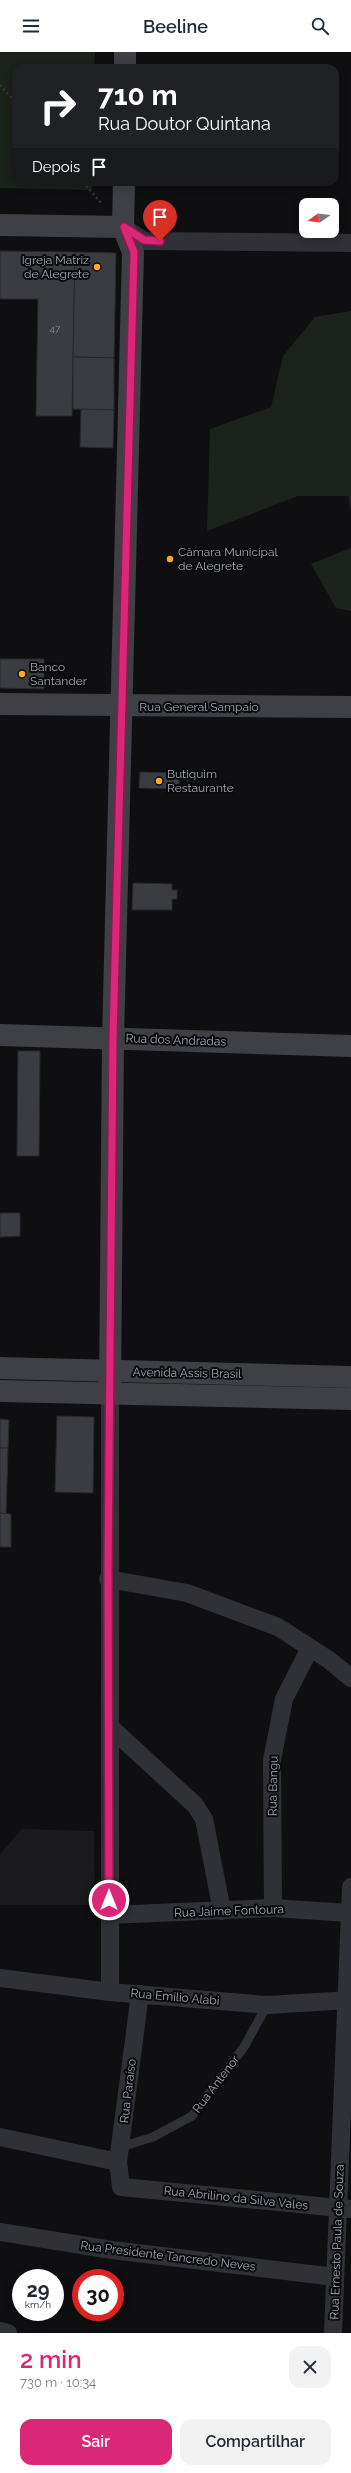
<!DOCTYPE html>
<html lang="pt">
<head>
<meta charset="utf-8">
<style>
	:root { --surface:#fff; --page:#f2f2f3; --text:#1f2937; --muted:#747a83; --accent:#db2777 }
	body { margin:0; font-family:Raleway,sans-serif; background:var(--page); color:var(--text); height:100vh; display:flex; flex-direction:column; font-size:15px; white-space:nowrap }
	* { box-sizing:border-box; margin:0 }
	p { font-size:13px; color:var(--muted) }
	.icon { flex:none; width:22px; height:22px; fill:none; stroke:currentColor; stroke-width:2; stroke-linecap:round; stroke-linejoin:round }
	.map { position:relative; height:2281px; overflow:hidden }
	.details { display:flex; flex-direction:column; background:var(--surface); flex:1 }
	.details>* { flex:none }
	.banner { position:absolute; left:12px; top:12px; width:327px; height:122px; border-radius:12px; box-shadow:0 2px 10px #0003; background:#202124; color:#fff; overflow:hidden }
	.needle { width:26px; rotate:255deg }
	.controls { position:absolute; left:299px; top:146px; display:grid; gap:8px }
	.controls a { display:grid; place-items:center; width:40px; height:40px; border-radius:8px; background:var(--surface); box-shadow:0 2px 10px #0003; font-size:20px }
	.speed { position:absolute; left:12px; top:2217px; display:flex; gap:8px; font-size:20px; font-weight:700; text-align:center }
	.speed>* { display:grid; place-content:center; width:52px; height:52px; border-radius:50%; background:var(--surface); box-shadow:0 2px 10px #0003; line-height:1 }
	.speed small { font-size:10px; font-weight:400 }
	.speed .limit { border:6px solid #d22; background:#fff; color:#111 }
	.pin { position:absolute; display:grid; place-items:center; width:34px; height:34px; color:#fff; margin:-41px -17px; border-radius:50% 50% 50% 0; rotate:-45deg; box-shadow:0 0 4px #0007 }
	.pin .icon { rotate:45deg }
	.me { position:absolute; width:44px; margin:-22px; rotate:0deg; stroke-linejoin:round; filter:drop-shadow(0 0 3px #0008) }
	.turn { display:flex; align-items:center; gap:14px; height:84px; padding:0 20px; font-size:18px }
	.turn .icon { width:52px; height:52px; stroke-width:2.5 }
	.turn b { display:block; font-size:28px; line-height:34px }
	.then { display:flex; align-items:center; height:38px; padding:0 20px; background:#0003; gap:8px; font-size:15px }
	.round { display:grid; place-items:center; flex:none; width:42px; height:42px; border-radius:12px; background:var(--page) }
	.overview { display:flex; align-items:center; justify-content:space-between; height:68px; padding:0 20px }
	h1 { font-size:24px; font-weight:600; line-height:30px; color:var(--accent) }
	.cta { display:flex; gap:8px; margin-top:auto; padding:8px 20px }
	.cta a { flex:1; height:46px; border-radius:12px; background:var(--accent); color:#fff; font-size:16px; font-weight:600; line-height:46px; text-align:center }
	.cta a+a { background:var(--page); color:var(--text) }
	header { display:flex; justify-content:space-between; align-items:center; height:52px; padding:0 20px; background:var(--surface); font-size:18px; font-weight:600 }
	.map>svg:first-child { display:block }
	.built { fill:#1b1b1e }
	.green { fill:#1b231c }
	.building { fill:#3b3c41; stroke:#29292d }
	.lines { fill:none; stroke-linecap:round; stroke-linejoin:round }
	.path { stroke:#36383d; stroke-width:2.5; stroke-dasharray:2 3; stroke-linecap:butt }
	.lane { stroke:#303136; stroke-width:9 }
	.street { stroke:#303136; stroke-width:18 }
	.secondary { stroke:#3e4046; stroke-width:22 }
	.route-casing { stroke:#8e194d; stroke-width:10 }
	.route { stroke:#db2777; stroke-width:7 }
	.poi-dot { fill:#ffaa19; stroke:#0a0a0c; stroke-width:1.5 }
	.labels { text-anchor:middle; stroke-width:4; stroke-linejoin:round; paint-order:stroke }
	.number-label { font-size:10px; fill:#868c96 }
	.poi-label { font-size:12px; fill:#9fa6b3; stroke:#0a0a0c; text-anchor:start }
	.street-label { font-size:12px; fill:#9fa6b3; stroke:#0a0a0c }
</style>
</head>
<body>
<header><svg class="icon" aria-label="menu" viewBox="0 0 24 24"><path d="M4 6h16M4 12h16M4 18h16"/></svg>Beeline<svg class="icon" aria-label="search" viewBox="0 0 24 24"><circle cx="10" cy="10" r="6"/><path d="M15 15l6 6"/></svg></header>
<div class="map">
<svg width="351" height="2281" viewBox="0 0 351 2281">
	<rect width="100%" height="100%" fill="#0f0f11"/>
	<polygon class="built" points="22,1777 94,1779 95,1853 0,1853 0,1802"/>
	<g class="green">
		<polygon points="0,0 95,0 94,16 16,16 16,130 92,130 92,138 0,136"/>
		<polygon points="351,259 351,460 348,444 298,444 207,479 210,377 271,355 283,304 315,265"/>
		<polygon points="351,496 351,559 336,556 311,512"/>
	</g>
	<g class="building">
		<polygon points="0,199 75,200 72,364 36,364 38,247 0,247"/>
		<polygon points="75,200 116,201 114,306 73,305"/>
		<polygon points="73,305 114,306 114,358 73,357"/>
		<polygon points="81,357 114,358 113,396 80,395"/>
		<polygon points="0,607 44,607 44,637 0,636"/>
		<polygon points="140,720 179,721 179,737 139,736"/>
		<polygon points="133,831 172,832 172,838 177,838 177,847 172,847 172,858 132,858"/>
		<polygon points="18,999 40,999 39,1104 17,1104"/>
		<polygon points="0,1161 20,1161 20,1184 0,1185"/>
		<polygon points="57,1364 94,1365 93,1441 55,1440"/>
		<polygon points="0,1367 9,1368 8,1396 0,1396"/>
		<polygon points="0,1396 8,1396 6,1462 0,1461"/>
		<polygon points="0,1461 11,1462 11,1495 0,1495"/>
	</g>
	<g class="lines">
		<g class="path">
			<polyline points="0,33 16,51"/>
			<polyline points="83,130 101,151"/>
		</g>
		<polyline class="lane" points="121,2095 153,2085 192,2064 244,1995 267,1953"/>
		<g class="street">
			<polyline points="123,175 144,189 351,191"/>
			<polyline points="110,1342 110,1940"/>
			<polyline points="108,1527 187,1541 278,1575 329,1608 351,1626"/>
			<polyline points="110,1675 195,1753 204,1767 222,1859"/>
			<polyline points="273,1856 272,1708 284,1647 310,1596"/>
			<polyline points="109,1863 273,1856 349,1861"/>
			<polyline points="0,1926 110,1940 267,1953 351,1948"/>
			<polyline points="140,1942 118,2110 121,2135 351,2157"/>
			<polyline points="0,2085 118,2110"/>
			<polyline points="0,2180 112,2198 335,2225"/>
			<polyline points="0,2279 8,2281"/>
			<polyline points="333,2281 351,1835"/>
		</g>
		<g class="secondary">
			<polyline points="125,16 125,0"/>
			<polyline points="0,173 123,175"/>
			<polyline points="0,652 351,655"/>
			<polyline points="0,983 351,994"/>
			<polyline points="0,1316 351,1325"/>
			<polyline points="0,1339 351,1347"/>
			<polyline points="110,1342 113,986 133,200 123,175 124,130"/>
		</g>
	</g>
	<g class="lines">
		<defs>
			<polyline id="route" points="109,1848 108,1519 113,986 134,200 124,175 144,188 160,189"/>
		</defs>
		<use href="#route" class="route-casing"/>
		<use href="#route" class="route"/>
	</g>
	<g class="poi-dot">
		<circle cx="97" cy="215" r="4"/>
		<circle cx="170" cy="507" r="4"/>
		<circle cx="22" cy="622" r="4"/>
		<circle cx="159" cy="729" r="4"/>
	</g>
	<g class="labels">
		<g class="number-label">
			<text x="55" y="280">47</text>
		</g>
		<g class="poi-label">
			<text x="89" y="212" text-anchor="end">Igreja Matriz<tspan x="89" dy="14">de Alegrete</tspan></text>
			<text x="178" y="504">Câmara Municipal<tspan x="178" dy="14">de Alegrete</tspan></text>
			<text x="30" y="619">Banco<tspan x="30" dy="14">Santander</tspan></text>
			<text x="167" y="726">Butiquim<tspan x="167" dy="14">Restaurante</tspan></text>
		</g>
		<g class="street-label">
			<text x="199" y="659">Rua General Sampaio</text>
			<text transform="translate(176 988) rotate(2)" y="4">Rua dos Andradas</text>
			<text transform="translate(187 1321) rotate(1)" y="4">Avenida Assis Brasil</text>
			<text transform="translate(273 1734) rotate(-89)" y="4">Rua Bangu</text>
			<text transform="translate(229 1859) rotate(-2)" y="4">Rua Jaime Fontoura</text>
			<text transform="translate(175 1945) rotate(5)" y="4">Rua Emilio Alabi</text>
			<text transform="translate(216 2032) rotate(-53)" y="4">Rua Antenor</text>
			<text transform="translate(128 2039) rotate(-83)" y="4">Rua Paraíso</text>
			<text transform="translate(236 2146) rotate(6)" y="4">Rua Abrilino da Silva Vales</text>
			<text transform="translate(337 2190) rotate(-88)" y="4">Rua Ernesto Paula de Souza</text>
			<text transform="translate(168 2204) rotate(7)" y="4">Rua Presidente Tancredo Neves</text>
		</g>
	</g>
</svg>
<div class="controls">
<a><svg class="needle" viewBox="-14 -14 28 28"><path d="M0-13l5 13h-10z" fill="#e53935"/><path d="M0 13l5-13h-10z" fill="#747a83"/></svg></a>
</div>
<div class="speed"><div>29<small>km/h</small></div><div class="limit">30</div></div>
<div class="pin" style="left:160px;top:189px;background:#d93025"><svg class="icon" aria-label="arrive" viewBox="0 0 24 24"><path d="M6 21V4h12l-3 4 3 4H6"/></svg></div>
<svg class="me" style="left:109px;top:1848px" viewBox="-20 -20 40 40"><circle r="17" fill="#db2777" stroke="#fff" stroke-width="3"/><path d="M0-11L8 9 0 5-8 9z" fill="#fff"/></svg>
<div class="banner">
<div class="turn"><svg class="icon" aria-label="right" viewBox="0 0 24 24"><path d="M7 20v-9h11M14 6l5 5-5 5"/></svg><div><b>710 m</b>Rua Doutor Quintana</div></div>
<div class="then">Depois<svg class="icon" aria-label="arrive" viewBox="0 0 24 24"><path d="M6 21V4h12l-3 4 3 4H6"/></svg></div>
</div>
</div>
<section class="details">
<div class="overview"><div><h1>2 min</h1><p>730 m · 10:34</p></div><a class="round"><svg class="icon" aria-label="close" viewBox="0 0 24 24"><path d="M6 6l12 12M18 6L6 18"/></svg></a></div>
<div class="cta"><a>Sair</a><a>Compartilhar</a></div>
</section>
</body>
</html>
